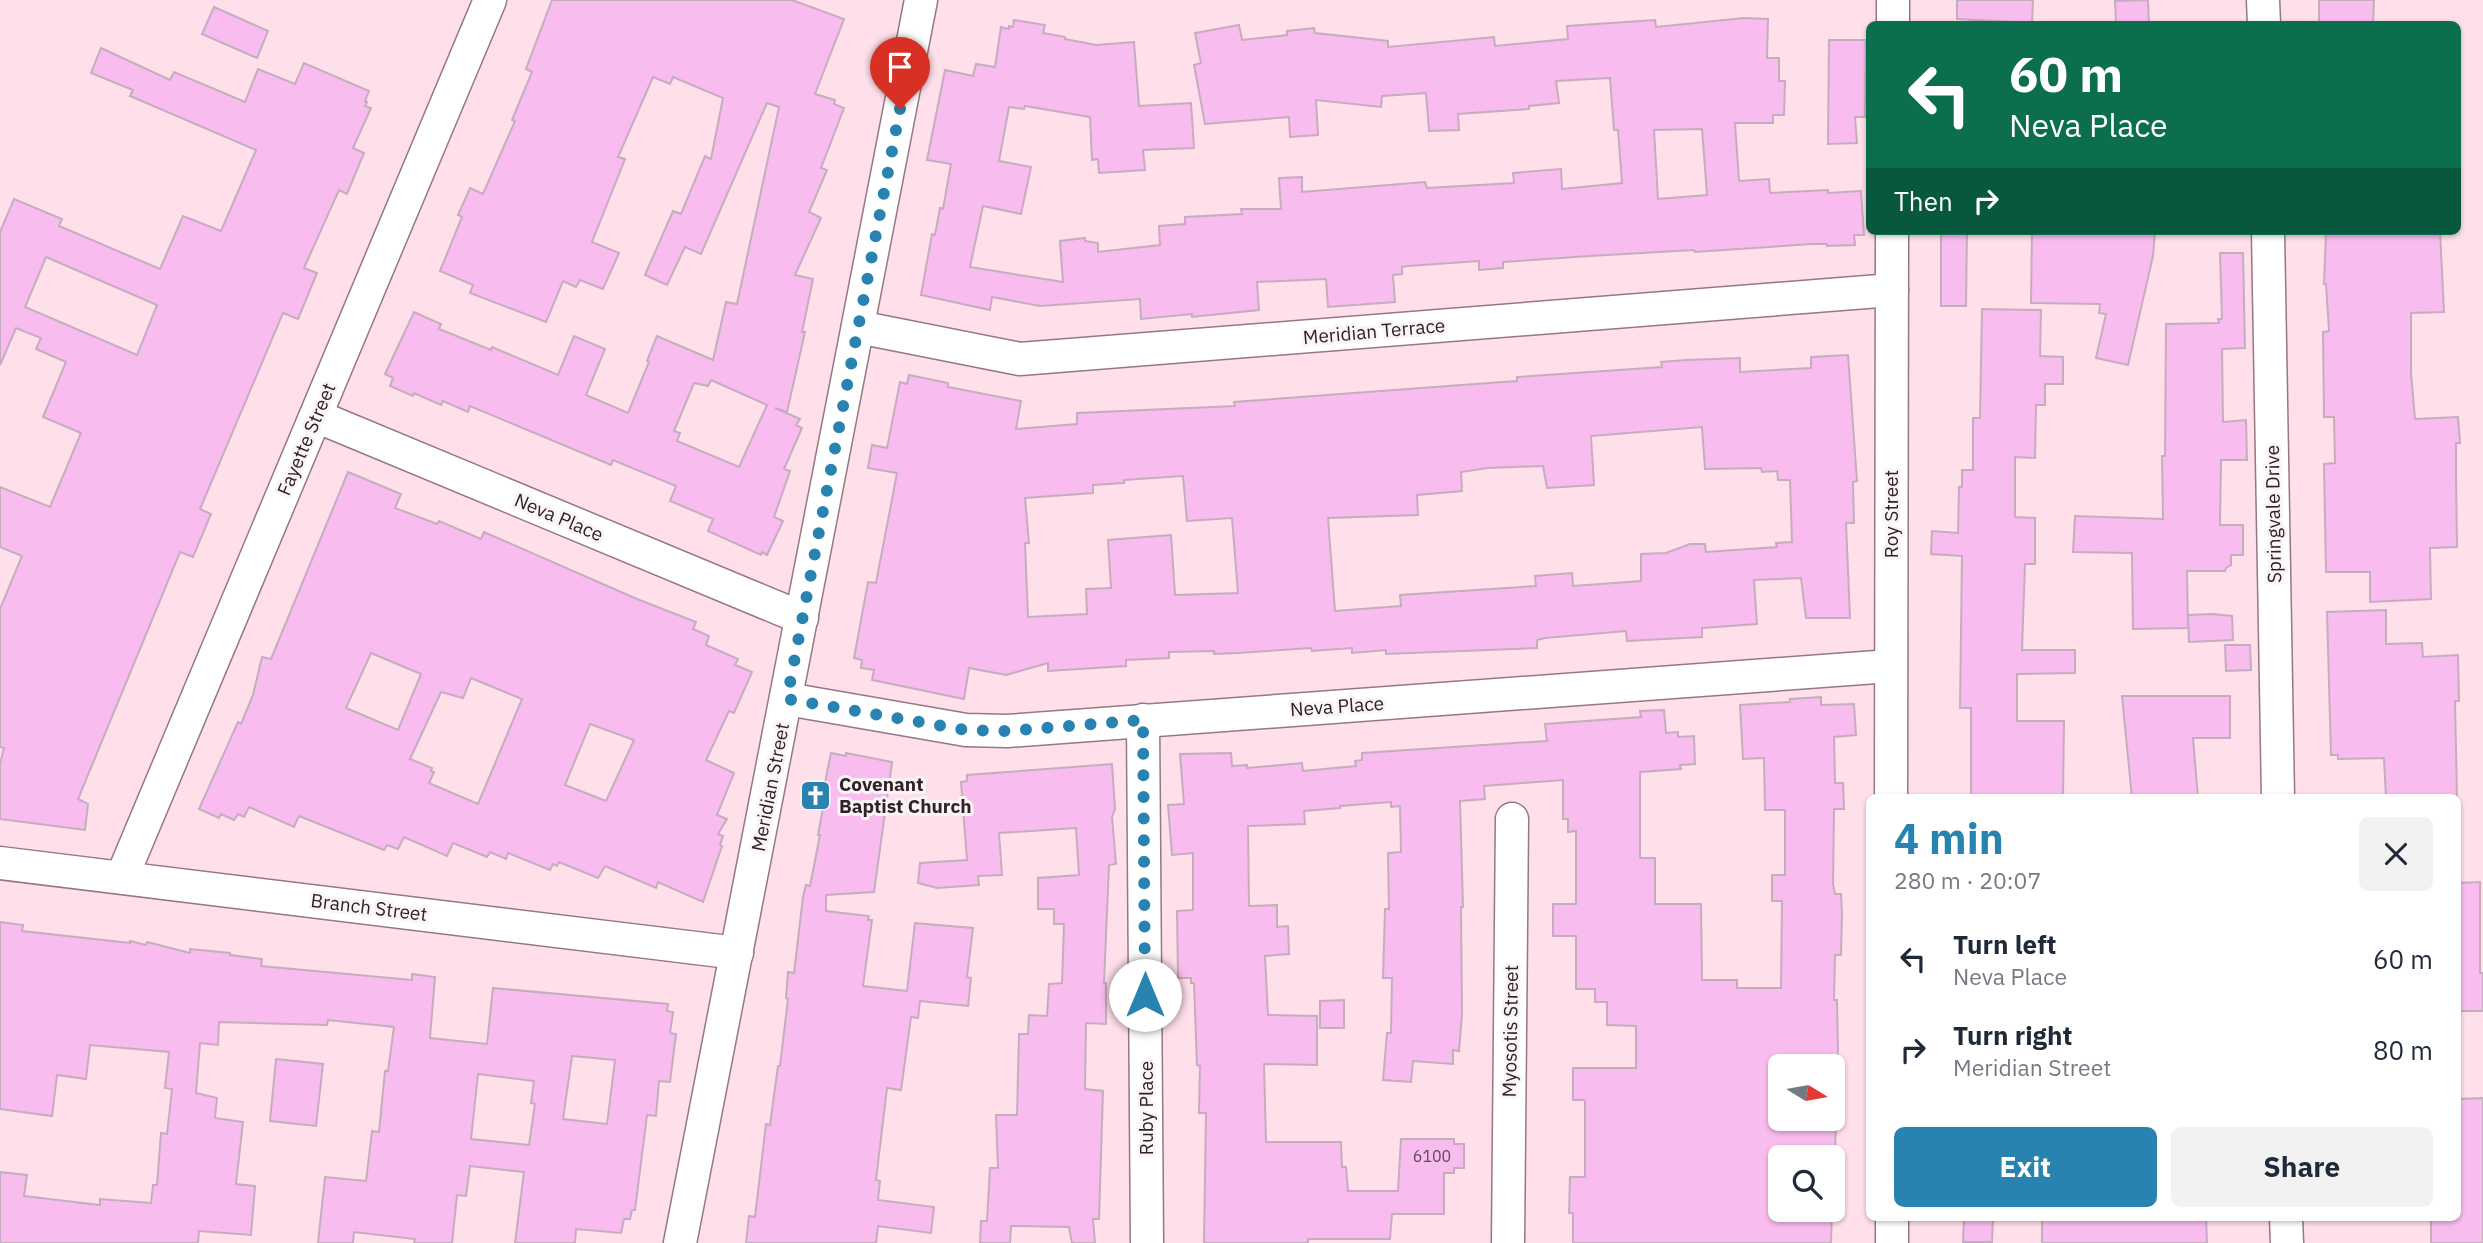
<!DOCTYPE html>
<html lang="en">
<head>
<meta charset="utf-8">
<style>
	:root { --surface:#fff; --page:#f2f2f3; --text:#1f2937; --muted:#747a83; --accent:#2983b1 }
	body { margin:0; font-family:"IBM Plex Sans",sans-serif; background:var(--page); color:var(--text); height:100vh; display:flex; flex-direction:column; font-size:26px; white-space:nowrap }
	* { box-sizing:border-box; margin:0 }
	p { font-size:23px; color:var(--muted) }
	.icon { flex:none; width:38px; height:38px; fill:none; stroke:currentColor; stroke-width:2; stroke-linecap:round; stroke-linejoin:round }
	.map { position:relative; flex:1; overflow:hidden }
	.details { position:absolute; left:1866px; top:794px; width:595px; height:427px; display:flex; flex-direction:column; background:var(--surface); border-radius:10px; box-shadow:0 2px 5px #0004 }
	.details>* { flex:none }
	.hud { position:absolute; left:1866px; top:21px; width:595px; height:214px; border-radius:10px; box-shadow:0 2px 5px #0004; background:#0b6e4f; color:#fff; overflow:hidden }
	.needle { width:46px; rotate:101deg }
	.controls { position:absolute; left:1768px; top:1054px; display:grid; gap:14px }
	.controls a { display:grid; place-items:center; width:77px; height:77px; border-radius:10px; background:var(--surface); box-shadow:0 2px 5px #0004; font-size:35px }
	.pin { position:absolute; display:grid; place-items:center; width:60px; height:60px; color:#fff; margin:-72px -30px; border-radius:50% 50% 50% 0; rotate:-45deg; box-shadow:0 0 7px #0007 }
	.pin .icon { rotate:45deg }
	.me { position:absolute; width:77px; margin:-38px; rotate:0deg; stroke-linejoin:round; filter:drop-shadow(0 0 5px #0008) }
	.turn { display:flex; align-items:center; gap:24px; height:147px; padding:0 28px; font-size:32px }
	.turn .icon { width:91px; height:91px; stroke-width:2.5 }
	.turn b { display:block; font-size:49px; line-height:60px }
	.then { display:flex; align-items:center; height:66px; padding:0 28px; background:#0003; gap:14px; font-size:26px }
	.round { display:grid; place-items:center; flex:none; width:74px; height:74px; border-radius:10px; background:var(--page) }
	.summary { display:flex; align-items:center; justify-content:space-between; height:119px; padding:0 28px }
	h1 { font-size:42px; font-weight:800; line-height:52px; color:var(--accent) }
	.button { display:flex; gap:14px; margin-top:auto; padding:14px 28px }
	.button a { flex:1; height:80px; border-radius:10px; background:var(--accent); color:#fff; font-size:28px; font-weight:800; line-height:80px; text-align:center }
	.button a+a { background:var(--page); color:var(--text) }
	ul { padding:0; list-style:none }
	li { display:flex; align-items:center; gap:21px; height:91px; padding:0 28px }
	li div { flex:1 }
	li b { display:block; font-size:26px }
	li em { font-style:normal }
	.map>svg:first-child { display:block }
	.building { fill:#f9bcee; stroke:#c5adc0; stroke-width:2; fill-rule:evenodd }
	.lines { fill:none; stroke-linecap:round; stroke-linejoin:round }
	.minor-casing { stroke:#957881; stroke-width:35 }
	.minor { stroke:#fff; stroke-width:32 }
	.route { stroke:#2983b1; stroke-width:12; stroke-dasharray:0 21.6 }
	.labels { text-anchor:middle; stroke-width:6; stroke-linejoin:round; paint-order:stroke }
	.number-label { font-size:16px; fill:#624959 }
	.street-label { font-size:19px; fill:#2f2327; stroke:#fbf4f6 }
	.poi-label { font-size:19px; font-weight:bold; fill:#2f2327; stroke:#fbf4f6; text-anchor:start }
</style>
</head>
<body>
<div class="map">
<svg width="2483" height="1243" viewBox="0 0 2483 1243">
	<rect width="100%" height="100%" fill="#ffdfe9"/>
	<g class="building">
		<path d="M552,0H792L844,19L815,94L835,100L834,104L844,108L821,168L827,170L809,212L821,218L795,275L813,279L802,332H805L787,412L775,408L800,419L796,425L802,428L784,469L790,471L774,517L783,521L767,555L762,552L761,555L708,531L713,519L670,501L676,486L613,460L611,465L470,406L468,412L443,401L441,405L414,393L413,396L390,386L393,378L385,374L414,312L441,324L439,329L491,350L492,347L558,375L574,336L605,349L586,395L628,413L649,362L647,361L657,336L713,360L726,302L737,304L779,107L767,103L701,254L685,247L667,285L645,275L673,211L681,214L705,156L711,159L723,98L673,77L670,84L653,77L618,157L625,159L592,242L619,253L603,289L580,280L576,287L563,281L546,322L470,293L473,285L440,271L462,217L458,215L470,188L483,194L515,121L512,120L532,72L526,69ZM711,380L767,405L739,467L677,441L680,433L674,431L694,383L708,386Z"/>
		<polygon points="1957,0 2033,0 2032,23 1957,19"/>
		<polygon points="2148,0 2149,24 2116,24 2115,1"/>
		<polygon points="2319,0 2374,0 2373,24 2319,24"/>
		<polygon points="214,7 268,31 257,58 202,34"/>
		<path d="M1744,18L1768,19L1767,58H1779V81H1785L1784,115H1773V123H1735L1739,181L1769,179L1770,193L1828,190V193L1861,191L1864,235H1854L1855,245L1827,246V244H1811L1695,252L1694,250L1590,256L1503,262V268L1479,270V261L1408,266L1402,267V274L1393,275L1395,302L1328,307L1326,279L1257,282L1259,310L1192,317V314L1141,319L1140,299L1040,306L992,297L990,310L921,295L932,234L935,235L940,208L943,209L951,164L927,160L945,70L973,76L976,64L995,67L1001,27L1009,29V26L1013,27L1014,20L1045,25L1043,33L1065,37V39L1096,45L1134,42L1139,106L1191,103L1194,148L1143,150L1145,170L1099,173L1098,159L1092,160L1090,117L1025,106L1024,109L1009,107L999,161L1031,167L1021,214L983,206L970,267L1063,282L1060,241L1085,238V241L1098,243V252L1160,245L1159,226L1185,224V217L1242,214L1241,209H1281L1279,178L1302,177V192L1425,182L1427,188L1514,183L1513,173L1561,169L1562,189L1622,183L1618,130H1614L1610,78L1556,81L1559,103L1529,106V109L1458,114L1459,130L1429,131L1426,93L1382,96L1381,107L1316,100L1318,135L1290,137L1289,117L1205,124L1194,65L1201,63L1195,33L1239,25L1242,40L1287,35V31L1314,28L1315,33L1388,41V47L1494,37L1495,46L1568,39L1567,26L1655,20L1656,27ZM1702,129L1707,195L1658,199L1654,130Z"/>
		<polygon points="1829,40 1866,40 1865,117 1855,117 1857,143 1828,144"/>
		<path d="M101,48L170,80L174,72L245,102L258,69L295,84L304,63L369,91L365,101L367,102L365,106L371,108L353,148L364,153L347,194L339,190L304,268L317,273L298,319L283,313L200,509L211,514L193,557L180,552L78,799L88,804L85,830L0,819V764L4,748L0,747V609L22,556L0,547V487L50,507L81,433L43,417L66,362L36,349L41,338L16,328L0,365V232L14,199L62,219L59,226L160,269L183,216L221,231L256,150L130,96L133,90L91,73ZM46,257L157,305L137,355L25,307Z"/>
		<polygon points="1941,231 1967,231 1966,306 1941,306"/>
		<polygon points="2032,231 2155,231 2153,256 2128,365 2096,358 2106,314 2099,313 2100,304 2031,303"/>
		<polygon points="2326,231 2440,231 2444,312 2411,313 2411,373 2415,419 2458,417 2460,443 2456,443 2456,478 2457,547 2430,548 2431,599 2370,602 2370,572 2326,572 2324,464 2335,463 2334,417 2324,417 2323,332 2329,331 2326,284 2324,284"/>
		<polygon points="2220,253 2243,253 2245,348 2222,349 2223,422 2246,420 2247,460 2221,460 2220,525 2243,525 2243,555 2231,555 2231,565 2226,568 2225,571 2187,571 2188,628 2133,629 2132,553 2073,552 2075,516 2163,519 2162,456 2165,456 2166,324 2219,323 2218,319 2222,319"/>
		<polygon points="1982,309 2041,310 2040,356 2063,357 2063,384 2045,384 2045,405 2036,405 2035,458 2015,457 2015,517 2035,518 2035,564 2025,564 2022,650 2075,650 2075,673 2017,674 2017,721 2064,721 2063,798 1971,798 1971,708 1960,708 1962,556 1931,554 1932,531 1958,533 1959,487 1962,487 1962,470 1973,470 1973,418 1980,418"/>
		<path d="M1848,355L1857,481L1853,482L1854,523H1846L1850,618H1806L1801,578L1754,580L1757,624L1702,628V637L1627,641L1626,631L1545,638L1537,640V648L1386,654V650L1352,653V648L1312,651L1311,648L1238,653L1214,654V651L1169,652V658L1126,660V666L1048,671V663L1006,675L969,668L964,699L872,680L874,670L861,668L862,660L854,658L868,582L876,583L897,473L868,468L872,445L887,448L900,382L907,384L909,375L948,383V387L1021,401L1016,429L1077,424V413L1235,406L1234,402L1502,382L1517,381V377L1662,367L1661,362L1687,360L1740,358V372L1811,368V357ZM1702,427L1705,469L1761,468L1762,472L1777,471L1778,480H1790L1792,542L1776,543L1777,547L1706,552L1705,544H1690L1666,553L1641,554V581L1573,586L1572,573L1535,576L1536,586L1400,595L1401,606L1335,611L1328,518L1418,515L1417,495L1462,491L1461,472L1488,468L1543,466L1547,488L1594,485L1591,436ZM1183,476L1187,521L1232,518L1238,593L1175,595L1171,535L1108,540L1111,588L1086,589L1087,614L1028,617L1025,543H1029L1025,498L1093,493V485L1124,483V480Z"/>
		<path d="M348,472L401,494L395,508L437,524L439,521L481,539L484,532L637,599L696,622L693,629L709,636L706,645L738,659L735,665L752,672L734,713L729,711L706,760L734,773L717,815L727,819L718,834L723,836L720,845L722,846L703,902L658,882L656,888L605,866L598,878L559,862L557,866L553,864L550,870L508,853L506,859L490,852L487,857L453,843L447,856L404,837L398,849L387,845L384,850L299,816L294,827L249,807L244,817L238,814L234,820L221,814L219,818L199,809L238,722L241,724L253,695L262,657L271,659ZM371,653L421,674L398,730L346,708ZM471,678L522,699L478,804L429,783L434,772L431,771L432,768L410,759L441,692L463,698ZM590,724L634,740L606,801L565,785Z"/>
		<polygon points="2386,610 2386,644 2422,643 2423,657 2458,655 2459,701 2455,701 2457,798 2386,798 2384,758 2338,759 2338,755 2331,755 2327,612"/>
		<polygon points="2212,614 2232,616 2233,640 2189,642 2188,615"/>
		<polygon points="2225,645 2250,645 2251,670 2226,671"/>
		<polygon points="2122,696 2230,696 2230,738 2193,738 2198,798 2132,798"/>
		<polygon points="1821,697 1821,705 1854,704 1856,735 1834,737 1835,783 1843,783 1844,809 1834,809 1833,884 1835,894 1841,894 1842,913 1841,955 1835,955 1834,1000 1837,1000 1838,1055 1835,1055 1834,1066 1780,1066 1780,1118 1836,1118 1835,1157 1780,1157 1780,1209 1832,1209 1831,1243 1573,1243 1573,1213 1569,1213 1570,1177 1585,1177 1585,1102 1584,1100 1573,1100 1573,1068 1636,1068 1636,1026 1607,1025 1607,1002 1595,1002 1595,989 1576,989 1576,936 1553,936 1553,904 1576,904 1576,831 1568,832 1568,819 1563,819 1563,780 1484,786 1485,799 1460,801 1463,907 1461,907 1462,1014 1459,1051 1453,1050 1453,1064 1413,1061 1411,1082 1383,1080 1387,1033 1391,1033 1392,978 1383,978 1385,909 1389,909 1388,853 1401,852 1400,806 1391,807 1391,802 1340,806 1340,808 1304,811 1305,824 1248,826 1249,906 1277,905 1277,927 1288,926 1289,954 1265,956 1268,1015 1317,1016 1317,1065 1264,1064 1266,1142 1341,1142 1342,1167 1346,1167 1348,1191 1398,1191 1401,1139 1454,1139 1454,1144 1464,1144 1464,1168 1454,1168 1454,1173 1444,1173 1444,1214 1392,1214 1390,1239 1308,1239 1308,1243 1204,1243 1206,1113 1199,1113 1200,1066 1197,1065 1194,983 1191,983 1191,978 1178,978 1177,911 1193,910 1193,853 1172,855 1168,805 1184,804 1180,754 1231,753 1232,766 1247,765 1247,768 1302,763 1303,771 1356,766 1355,761 1362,760 1362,753 1547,741 1545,724 1641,717 1640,711 1664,710 1666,733 1678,732 1678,737 1694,736 1695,764 1680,765 1681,769 1640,772 1640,858 1655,858 1655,904 1701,904 1702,980 1737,980 1737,988 1781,988 1782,901 1772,901 1772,875 1785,875 1785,810 1765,810 1764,758 1743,759 1740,705 1790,702 1790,699"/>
		<polygon points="831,753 846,756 846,753 892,762 874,892 826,895 826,911 869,916 868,920 872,920 863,986 907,991 915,923 973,928 967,977 971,978 968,1006 920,1001 918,1018 911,1017 901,1090 887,1088 876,1180 880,1181 878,1200 934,1207 931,1233 878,1226 876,1243 746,1243 749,1216 755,1217 766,1124 770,1125 778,1066 780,1066 788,999 786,998 788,972 794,973 803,897 806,885 810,886 820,835 818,835 823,808 820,807"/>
		<polygon points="1112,764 1115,809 1112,817 1116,864 1109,865 1104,983 1106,983 1106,1024 1086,1023 1085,1089 1103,1091 1099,1219 1093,1219 1095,1243 1072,1243 1069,1227 1011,1226 1010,1243 980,1243 981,1221 987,1221 990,1168 998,1168 996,1115 1017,1115 1019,1034 1028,1034 1029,1015 1047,1016 1049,984 1062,983 1064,924 1054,924 1054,909 1038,909 1038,878 1079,875 1076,828 999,833 1002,875 978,876 979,885 937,888 918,883 920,863 967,860 961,782 967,781 967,775"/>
		<polygon points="2480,882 2480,973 2483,973 2483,1011 2457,1011 2457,883"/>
		<path d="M0,922L23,925L22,931L130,943V941L146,945L147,942L190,953V949L230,953V955L262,959L261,966L412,980V974L435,977L430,1038L487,1044L493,988L668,1004L667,1011L673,1012L670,1033L676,1034L670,1082L659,1081L656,1116L647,1115L635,1210H632L630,1219H624L621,1233L576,1229L575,1243H515L524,1172L470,1166L466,1196L457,1195L452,1243H414L415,1239L354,1232L353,1243H318L325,1177L366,1181L372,1131L379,1132L385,1071H388L394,1027L328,1020L327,1025L219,1022L218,1045L200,1043L196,1093L217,1098L215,1118L243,1122L236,1184L255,1186L251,1235L199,1231L198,1243H0V1172L27,1175L24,1196L100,1205V1199L151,1203L153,1185H157L161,1133L167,1134L172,1089L165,1088L169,1052L90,1045L86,1079L57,1075L52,1116L0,1109ZM572,1056L615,1060L607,1124L563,1119ZM478,1074L534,1081L531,1103L535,1104L529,1145L471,1139Z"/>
		<polygon points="1344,1000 1344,1028 1320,1028 1320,1001"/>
		<polygon points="276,1059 323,1064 316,1126 270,1121"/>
		<polygon points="2483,1098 2483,1243 2431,1243 2431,1218 2457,1218 2459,1099"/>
		<polygon points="1964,1218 1993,1218 1992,1242 1963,1242"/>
		<polygon points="2042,1218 2206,1218 2207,1243 2042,1243"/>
	</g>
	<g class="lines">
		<defs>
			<g id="minor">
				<polyline points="2263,0 2264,24"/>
				<polyline points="1893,24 1893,0"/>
				<polyline points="2268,231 2278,798"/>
				<polyline points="858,327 1020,359 1892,290"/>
				<polyline points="316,416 802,618"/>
				<polyline points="787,699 966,730 1007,731 1890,666"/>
				<polyline points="1143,720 1147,1243"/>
				<polyline points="1891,798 1892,231"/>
				<polyline points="0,863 737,953"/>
				<polyline points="122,877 490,0"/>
				<polyline points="1892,1218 1892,1243"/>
				<polyline points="2286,1218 2287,1243"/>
				<polyline points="680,1243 921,0"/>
				<polyline points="1508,1243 1512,819"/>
			</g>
		</defs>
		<use href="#minor" class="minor-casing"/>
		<use href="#minor" class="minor"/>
	</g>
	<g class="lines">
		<polyline class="route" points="900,109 787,699 966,730 1007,731 1143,720 1145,995"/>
	</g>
	<defs>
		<symbol id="church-square" viewBox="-11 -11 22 22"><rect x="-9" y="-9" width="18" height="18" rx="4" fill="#2983b1" stroke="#fbf4f6"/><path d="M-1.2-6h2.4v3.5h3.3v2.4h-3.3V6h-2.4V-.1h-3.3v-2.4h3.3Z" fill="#fff"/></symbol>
	</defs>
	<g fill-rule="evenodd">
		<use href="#church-square" x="798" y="778" width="35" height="35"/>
	</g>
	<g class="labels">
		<g class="number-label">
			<text x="1432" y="1162">6100</text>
		</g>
		<g class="street-label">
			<text transform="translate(1374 331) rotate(-5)" y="7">Meridian Terrace</text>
			<text transform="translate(306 439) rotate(-67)" y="7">Fayette Street</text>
			<text transform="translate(1891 514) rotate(-90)" y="7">Roy Street</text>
			<text transform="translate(2273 514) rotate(-91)" y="7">Springvale Drive</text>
			<text transform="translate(559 517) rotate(23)" y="7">Neva Place</text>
			<text transform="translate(1337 706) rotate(-4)" y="7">Neva Place</text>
			<text transform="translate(770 787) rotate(-79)" y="7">Meridian Street</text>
			<text transform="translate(369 907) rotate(7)" y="7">Branch Street</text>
			<text transform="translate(1510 1031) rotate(-89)" y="7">Myosotis Street</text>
			<text transform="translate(1146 1108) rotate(-90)" y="7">Ruby Place</text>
		</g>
		<g class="poi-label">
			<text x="839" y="791">Covenant<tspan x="839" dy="22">Baptist Church</tspan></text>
		</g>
	</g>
</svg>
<div class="controls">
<a><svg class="needle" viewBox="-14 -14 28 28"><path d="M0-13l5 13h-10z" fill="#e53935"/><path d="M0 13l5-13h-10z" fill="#747a83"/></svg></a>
<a><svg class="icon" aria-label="search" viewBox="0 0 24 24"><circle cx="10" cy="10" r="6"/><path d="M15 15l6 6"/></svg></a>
</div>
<div class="pin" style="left:900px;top:109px;background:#d93025"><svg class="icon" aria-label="arrive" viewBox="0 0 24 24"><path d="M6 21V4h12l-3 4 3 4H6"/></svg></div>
<svg class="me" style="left:1145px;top:995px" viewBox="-20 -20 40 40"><circle r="19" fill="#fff"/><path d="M0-13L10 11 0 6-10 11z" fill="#2983b1"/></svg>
<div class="hud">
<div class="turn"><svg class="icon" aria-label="left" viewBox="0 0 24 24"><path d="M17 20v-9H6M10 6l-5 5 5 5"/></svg><div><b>60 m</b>Neva Place</div></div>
<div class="then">Then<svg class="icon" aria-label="right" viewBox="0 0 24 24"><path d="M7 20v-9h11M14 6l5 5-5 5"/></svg></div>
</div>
<section class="details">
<div class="summary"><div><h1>4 min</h1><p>280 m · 20:07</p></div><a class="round"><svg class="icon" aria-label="close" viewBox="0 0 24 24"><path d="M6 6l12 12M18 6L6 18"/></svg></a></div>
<ul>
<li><svg class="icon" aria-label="left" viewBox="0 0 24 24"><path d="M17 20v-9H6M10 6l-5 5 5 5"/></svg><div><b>Turn left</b><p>Neva Place</p></div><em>60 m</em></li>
<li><svg class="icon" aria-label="right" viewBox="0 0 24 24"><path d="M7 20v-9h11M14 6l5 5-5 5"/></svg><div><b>Turn right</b><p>Meridian Street</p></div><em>80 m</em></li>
</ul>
<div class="button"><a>Exit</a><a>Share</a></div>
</section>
</div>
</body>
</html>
